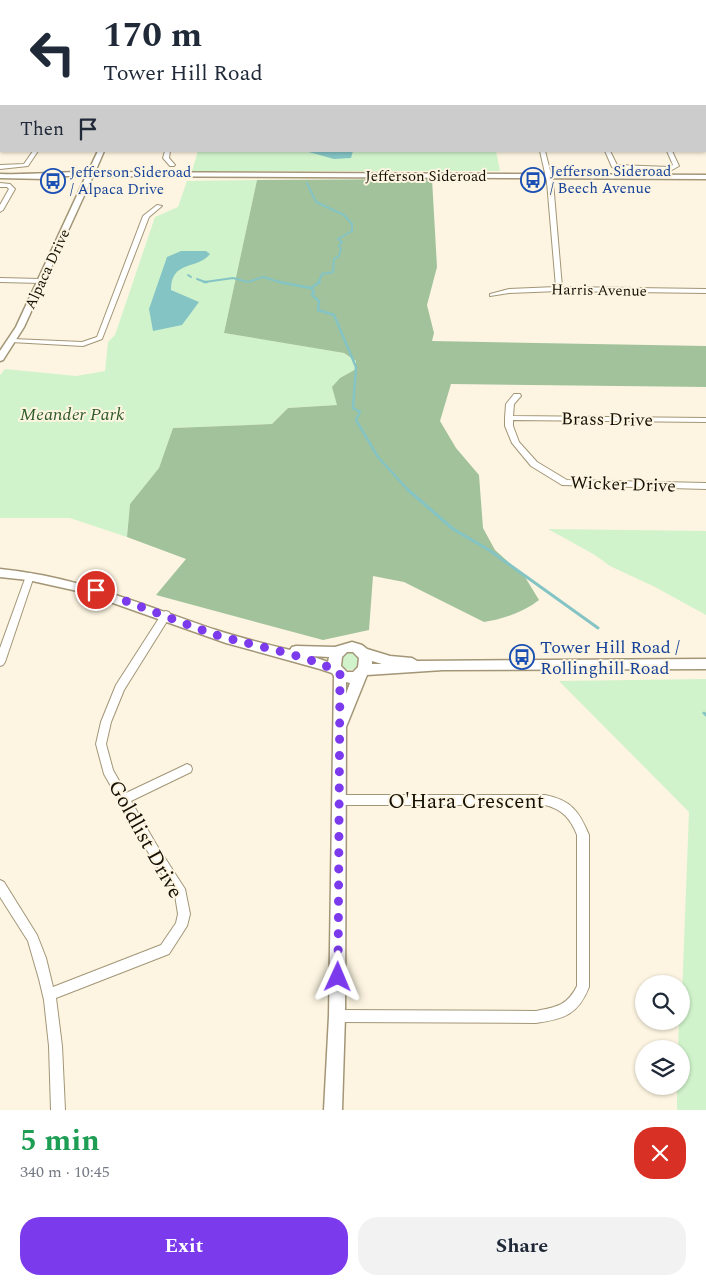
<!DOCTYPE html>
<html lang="en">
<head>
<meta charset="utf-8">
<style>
	:root { --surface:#fff; --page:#f2f2f3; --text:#1f2937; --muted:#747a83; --accent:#7c3aed }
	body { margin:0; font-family:Spectral,serif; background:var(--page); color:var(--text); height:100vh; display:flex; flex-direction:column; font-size:19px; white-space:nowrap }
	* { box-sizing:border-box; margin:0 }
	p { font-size:16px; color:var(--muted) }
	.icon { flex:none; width:28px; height:28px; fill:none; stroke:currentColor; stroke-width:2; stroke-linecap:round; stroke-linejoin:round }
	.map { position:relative; height:1110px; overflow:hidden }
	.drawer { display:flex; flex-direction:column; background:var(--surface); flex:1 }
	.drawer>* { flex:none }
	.hud { position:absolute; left:0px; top:0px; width:706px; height:152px; box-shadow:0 1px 4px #0004; background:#fff; color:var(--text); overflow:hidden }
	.buttons { position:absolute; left:635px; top:975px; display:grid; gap:10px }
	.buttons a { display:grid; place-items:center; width:55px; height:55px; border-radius:50%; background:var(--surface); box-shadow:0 1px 4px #0004; font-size:25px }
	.pin { position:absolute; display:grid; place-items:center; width:42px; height:42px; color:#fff; margin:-21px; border:2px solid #fff; border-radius:50%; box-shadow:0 1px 5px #0007 }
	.me { position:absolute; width:55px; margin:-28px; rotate:1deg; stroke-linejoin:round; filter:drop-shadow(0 0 4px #0008) }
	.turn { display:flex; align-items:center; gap:18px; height:105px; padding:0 20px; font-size:22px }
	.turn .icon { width:65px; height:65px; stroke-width:2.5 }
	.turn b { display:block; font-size:35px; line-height:42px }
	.then { display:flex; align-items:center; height:48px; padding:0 20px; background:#0003; gap:10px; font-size:19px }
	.round { display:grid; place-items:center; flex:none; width:52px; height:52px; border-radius:20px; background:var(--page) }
	.headline { display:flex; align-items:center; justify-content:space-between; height:85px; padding:0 20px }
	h1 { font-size:30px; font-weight:700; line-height:38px; color:#1e9e55 }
	.action { display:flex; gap:10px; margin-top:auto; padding:10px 20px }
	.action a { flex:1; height:58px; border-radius:20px; background:var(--accent); color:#fff; font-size:20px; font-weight:700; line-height:58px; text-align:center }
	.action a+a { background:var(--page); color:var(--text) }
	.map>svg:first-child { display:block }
	.green { fill:#d0f3cb }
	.forest { fill:#a1c29b }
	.water { fill:#85c4c4 }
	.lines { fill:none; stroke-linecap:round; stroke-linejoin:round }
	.stream-far2 { stroke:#85c4c4; stroke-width:2 }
	.stream-far1 { stroke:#85c4c4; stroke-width:2.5 }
	.stream { stroke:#85c4c4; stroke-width:3 }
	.minor-casing { stroke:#a39677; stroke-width:2 }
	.tertiary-casing { stroke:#a39677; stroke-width:3 }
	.minor { fill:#fff; fill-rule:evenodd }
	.tertiary { fill:#fff; fill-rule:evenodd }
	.route { stroke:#7c3aed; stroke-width:9; stroke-dasharray:0 16.2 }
	.labels { text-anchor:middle; stroke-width:4; stroke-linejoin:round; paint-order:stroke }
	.far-transit-label { font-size:15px; fill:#164399; stroke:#fdf5e1; text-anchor:start }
	.far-street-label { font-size:15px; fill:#151005; stroke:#fdf5e1 }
	.park-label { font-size:18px; font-style:italic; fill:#2e5b27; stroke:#fdf5e1 }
	.street-label { font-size:18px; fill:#151005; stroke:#fdf5e1 }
	.transit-label { font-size:18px; fill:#164399; stroke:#fdf5e1; text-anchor:start }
	.near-street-label { font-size:21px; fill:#151005; stroke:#fdf5e1 }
</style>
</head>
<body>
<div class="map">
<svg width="706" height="1110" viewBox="0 0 706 1110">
	<rect width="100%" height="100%" fill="#fdf5e1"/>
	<g class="green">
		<polygon points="198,151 496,151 500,171 192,171"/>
		<polygon points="257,180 224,333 344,353 356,361 356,369 340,378 337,405 288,408 272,424 173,428 159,468 130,504 127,537 70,518 0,518 0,375 5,369 76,376 105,371 108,342 115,335 155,217 178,207 187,181"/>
		<polygon points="548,529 706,531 706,615 655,587 610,566 595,555"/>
		<polygon points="348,651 355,653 360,657 358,667 350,670 339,667 337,657"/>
		<polygon points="706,679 706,1110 677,1110 677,1086 681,1086 681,1049 678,1049 679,1021 681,1021 689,812 559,681"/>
	</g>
	<path class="forest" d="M432,179L437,267L427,305L434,333L432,341L706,346V387L451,384L440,421L456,448L479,475L483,528L495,550L525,577L539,600C524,612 503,619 484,622L404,582L373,576L369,630L323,640L156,595L186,559L127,537L130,504L159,468L173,428L272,424L288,408L337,405L332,387L340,378L356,369V361L344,353L224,333L257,180Z"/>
	<g class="water">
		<polygon points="305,151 353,151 351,158 334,159"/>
		<path d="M181,251H206L210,254C197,270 171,260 171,290L199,302L182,325L153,331L149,309L167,257Z"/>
	</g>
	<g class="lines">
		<g class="stream-far2">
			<polyline points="307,183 316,202 344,215 352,224 352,231 338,239 342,242 339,246 341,249 339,256 334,259 333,272 322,274 318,283"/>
			<polyline points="188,275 191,277"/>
			<polyline points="197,279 205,282 233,278 248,282 263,277 283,283"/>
		</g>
		<g class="stream-far1">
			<polyline points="204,282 207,282"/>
			<polyline points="279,282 311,288 320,282"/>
			<polyline points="311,288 314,292 312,295 319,301 318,310 334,315 356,367 353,408 360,412 356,420 378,457 408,490"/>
		</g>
		<g class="stream">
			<polyline points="407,489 453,529 489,550 598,628"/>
			<polyline points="704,713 706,715"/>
		</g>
		<defs>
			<g id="minor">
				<rect x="43" y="0" width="4" height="1"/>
				<rect x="0" y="90" width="1" height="2"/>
				<rect x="705" y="107" width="1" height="3"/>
				<rect x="0" y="112" width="1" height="2"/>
				<rect x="0" y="139" width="1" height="2"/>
				<polygon points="33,151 38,151 28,166 0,169 0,165 24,164"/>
				<polygon points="165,151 170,151 169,158 175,165 174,166 170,166 163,158"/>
				<polygon points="540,151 545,151 553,182 562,287 706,289 706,293 559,291 509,293 490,296 490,294 509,289 556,287 547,182"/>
				<polygon points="605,151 610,151 617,165 669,167 673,165 667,151 672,151 679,166 670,171 615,169 612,167"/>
				<polygon points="0,183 10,184 15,189 3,210 0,212 0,205 9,189 7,187 0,187"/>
				<polygon points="157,205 162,206 149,217 102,339 83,346 11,342 11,340 13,339 82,342 97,337 143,216"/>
				<polygon points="0,278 41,279 44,281 41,283 0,282"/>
				<polygon points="514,394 520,394 521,396 514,404 513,416 706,418 706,422 513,420 513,426 519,442 537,462 567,480 706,483 706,489 562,485 531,466 512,443 505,426 505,418 506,404"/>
				<polygon points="30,573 33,574 34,576 5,662 3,665 0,666 0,648 26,576 27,574"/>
				<polygon points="166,611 169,612 171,615 169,618 124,690 111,722 106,744 113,770 126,793 183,766 187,764 191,766 192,769 191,772 131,801 156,844 185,889 190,914 187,926 169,954 56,998 62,1046 65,1110 51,1110 49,1046 44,1000 39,979 28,941 0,897 0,880 4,882 37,935 46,958 53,987 161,945 176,923 178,914 175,895 148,852 104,774 96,744 101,722 116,685 163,612"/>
				<path d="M340,795H545C571,800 579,811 589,835V987C578,1015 564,1019 536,1023L337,1022L332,1021L331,1016L332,1011L337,1010L536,1011C556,1007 567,1006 577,986V835C571,819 562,809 545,805H340L336,804L335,800L336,796Z"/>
			</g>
			<g id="tertiary">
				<polygon points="0,31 1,32 1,34 0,35"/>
				<path d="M98,151H104L95,172L706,175V179L93,176L24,327L3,360L0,361V351L16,327L86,176H51L46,179L0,178V174C30,175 58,172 88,172Z"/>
				<path d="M0,569C81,577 141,605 216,630C241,638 265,644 290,650L292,647L296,646L335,647L352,642L362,645L367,649L390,656L412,658L417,661L706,659V669L443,670L367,675L346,727L345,1016L342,1110H324L329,1016L334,676L332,673L320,669L226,643L82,592L28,580L0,577ZM347,652H353L359,658L358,667L353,672H347L341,666L342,657ZM311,656L329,657L328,662ZM372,661L382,664H372ZM346,682L350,683L346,694Z"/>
			</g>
		</defs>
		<use href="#minor" class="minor-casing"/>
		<use href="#tertiary" class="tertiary-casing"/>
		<use href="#minor" class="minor"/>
		<use href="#tertiary" class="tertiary"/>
	</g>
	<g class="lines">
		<path class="route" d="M96,590C135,604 174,620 213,634C241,643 322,658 340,674L338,977"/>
	</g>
	<defs>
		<symbol id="bus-ring" viewBox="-11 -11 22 22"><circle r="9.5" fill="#fdf5e1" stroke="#1a4fb4" stroke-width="1.5"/><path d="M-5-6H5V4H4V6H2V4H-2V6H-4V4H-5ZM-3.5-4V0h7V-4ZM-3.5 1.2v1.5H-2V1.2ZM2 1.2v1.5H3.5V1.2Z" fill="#1a4fb4"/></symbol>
	</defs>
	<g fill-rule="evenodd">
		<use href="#bus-ring" x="519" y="166" width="28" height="28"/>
		<use href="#bus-ring" x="39" y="167" width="28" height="28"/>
		<use href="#bus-ring" x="508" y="643" width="28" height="28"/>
	</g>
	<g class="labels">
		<g class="far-transit-label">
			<text x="550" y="176">Jefferson Sideroad<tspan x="550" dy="17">/ Beech Avenue</tspan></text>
			<text x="70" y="177">Jefferson Sideroad<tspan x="70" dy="17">/ Alpaca Drive</tspan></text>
		</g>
		<g class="far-street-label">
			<text x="426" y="181">Jefferson Sideroad</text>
			<text transform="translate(47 269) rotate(-65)" y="5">Alpaca Drive</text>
			<text transform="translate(599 290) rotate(1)" y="5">Harris Avenue</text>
		</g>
		<g class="park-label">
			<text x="72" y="420">Meander Park</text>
		</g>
		<g class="street-label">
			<text transform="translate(607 419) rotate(1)" y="6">Brass Drive</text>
			<text transform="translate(623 484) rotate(2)" y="6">Wicker Drive</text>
		</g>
		<g class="transit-label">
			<text x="540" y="653">Tower Hill Road /<tspan x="540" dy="21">Rollinghill Road</tspan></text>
		</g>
		<g class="near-street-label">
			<text x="466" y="808">O'Hara Crescent</text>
			<text transform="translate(146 839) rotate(61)" y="7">Goldlist Drive</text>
		</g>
	</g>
</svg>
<div class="buttons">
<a><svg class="icon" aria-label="search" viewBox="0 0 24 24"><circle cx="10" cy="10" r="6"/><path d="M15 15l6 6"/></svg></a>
<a><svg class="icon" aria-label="layers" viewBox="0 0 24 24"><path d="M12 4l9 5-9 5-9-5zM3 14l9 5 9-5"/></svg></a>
</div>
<div class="pin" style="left:96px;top:590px;background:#d93025"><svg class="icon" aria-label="arrive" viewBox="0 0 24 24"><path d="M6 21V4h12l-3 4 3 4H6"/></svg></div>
<svg class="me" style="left:338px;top:977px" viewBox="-20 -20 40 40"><path d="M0-17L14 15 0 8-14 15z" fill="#7c3aed" stroke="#fff" stroke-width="4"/></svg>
<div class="hud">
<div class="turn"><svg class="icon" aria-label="left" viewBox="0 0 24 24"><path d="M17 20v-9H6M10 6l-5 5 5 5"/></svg><div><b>170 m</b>Tower Hill Road</div></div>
<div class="then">Then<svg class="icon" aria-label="arrive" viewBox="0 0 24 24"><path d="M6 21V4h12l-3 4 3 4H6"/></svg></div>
</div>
</div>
<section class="drawer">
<div class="headline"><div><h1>5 min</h1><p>340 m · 10:45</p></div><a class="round" style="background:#d93025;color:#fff"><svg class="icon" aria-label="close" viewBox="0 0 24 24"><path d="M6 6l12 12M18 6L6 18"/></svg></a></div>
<div class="action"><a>Exit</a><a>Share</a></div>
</section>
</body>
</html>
